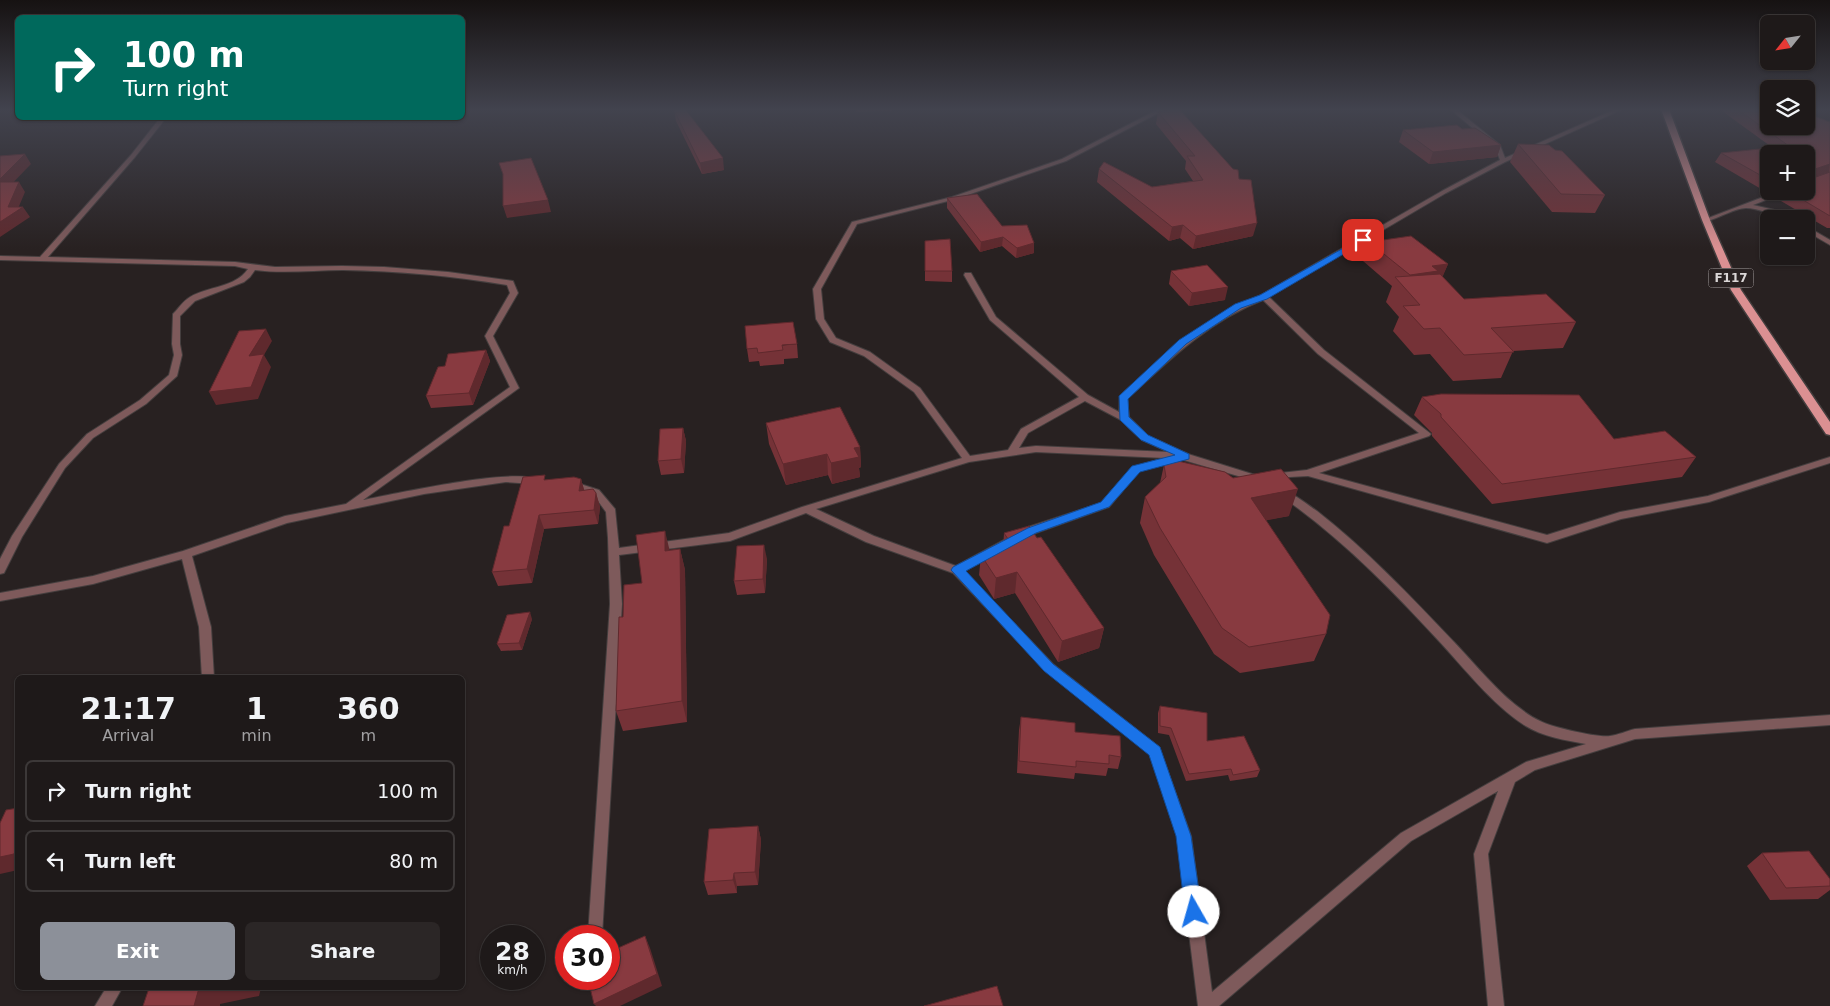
<!DOCTYPE html>
<html lang="en">
<head>
<meta charset="utf-8">
<style>
	:root { --surface:#1e1919; --page:#2b2626; --text:#f1f3f6; --muted:#a1a0a2; --line:#3c3838; --accent:#8c9099 }
	body { margin:0; font-family:"DejaVu Sans",sans-serif; background:var(--page); color:var(--text); height:100vh; display:flex; flex-direction:column; font-size:19px; white-space:nowrap }
	* { box-sizing:border-box; margin:0 }
	p { font-size:16px; color:var(--muted) }
	.icon { flex:none; width:28px; height:28px; fill:none; stroke:currentColor; stroke-width:2; stroke-linecap:round; stroke-linejoin:round }
	.map { position:relative; flex:1; overflow:hidden }
	.panel { position:absolute; left:15px; top:675px; width:450px; height:315px; display:flex; flex-direction:column; background:var(--surface); border-radius:8px; box-shadow:0 1px 4px #0004,0 0 0 1px var(--line) }
	.panel>* { flex:none }
	.top-card { position:absolute; left:15px; top:15px; width:450px; height:105px; border-radius:8px; box-shadow:0 1px 4px #0004,0 0 0 1px var(--line); background:#00695c; color:#fff; overflow:hidden }
	.needle { width:32px; rotate:240deg }
	.tools { position:absolute; left:1760px; top:15px; display:grid; gap:10px }
	.tools a { display:grid; place-items:center; width:55px; height:55px; border-radius:8px; background:var(--surface); box-shadow:0 1px 4px #0004,0 0 0 1px var(--line); font-size:25px }
	.speed { position:absolute; left:480px; top:925px; display:flex; gap:10px; font-size:25px; font-weight:700; text-align:center }
	.speed>* { display:grid; place-content:center; width:65px; height:65px; border-radius:50%; background:var(--surface); box-shadow:0 1px 4px #0004,0 0 0 1px var(--line); line-height:1 }
	.speed small { font-size:12px; font-weight:400 }
	.speed .limit { border:8px solid #d22; background:#fff; color:#111 }
	.pin { position:absolute; display:grid; place-items:center; width:42px; height:42px; color:#fff; margin:-21px; border-radius:10px; box-shadow:0 2px 8px #0006 }
	.me { position:absolute; width:55px; margin:-28px; rotate:353deg; stroke-linejoin:round; filter:drop-shadow(0 0 4px #0008) }
	.turn { display:flex; align-items:center; gap:18px; height:105px; padding:0 25px; font-size:22px }
	.turn .icon { width:65px; height:65px; stroke-width:2.5 }
	.turn b { display:block; font-size:35px; line-height:42px }
	.eta { display:flex; justify-content:space-evenly; align-items:center; height:85px; text-align:center }
	.eta b { font-size:30px; font-weight:800; line-height:35px }
	.action { display:flex; gap:10px; margin-top:auto; padding:10px 25px }
	.action a { flex:1; height:58px; border-radius:8px; background:var(--accent); color:#fff; font-size:20px; font-weight:800; line-height:58px; text-align:center }
	.action a+a { background:var(--page); color:var(--text) }
	ul { padding:0; list-style:none }
	li { display:flex; align-items:center; gap:15px; height:62px; margin:0 10px 8px; padding:0 15px; border:2px solid var(--line); border-radius:8px }
	li div { flex:1 }
	li b { display:block; font-size:19px }
	li em { font-style:normal }
	.map>svg:first-child { display:block }
	.lines { fill:none; stroke-linecap:round; stroke-linejoin:round }
	.street-casing { stroke:#443e3e; stroke-width:2 }
	.primary-casing { stroke:#443e3e; stroke-width:3 }
	.street { fill:#7e5a5b; fill-rule:evenodd }
	.primary { fill:#db9092; fill-rule:evenodd }
	.wall { fill:#753237 }
	.shaded-wall { fill:#5f292d }
	.building { fill:#883a40; stroke:#5f292d }
	.route { fill:#1a73e8; stroke:#114b97 }
	.labels { text-anchor:middle; stroke-width:4; stroke-linejoin:round; paint-order:stroke }
	.shield { fill:#282121; stroke:#a5a0a0; stroke-width:1 }
	.shield-label { font-size:12px; font-weight:bold; fill:#dad6d6 }
</style>
</head>
<body>
<div class="map">
<svg width="1830" height="1006" viewBox="0 0 1830 1006">
	<rect width="100%" height="100%" fill="#282121"/>
	<g class="lines">
		<defs>
			<g id="street">
				<path d="M1159,109H1166L1066,161L956,199L857,224L821,289L824,319L836,338L870,352L920,388L970,456L1008,450L1021,429L1079,397L990,320L964,275L965,273H971L996,317L1088,395L1119,412L1120,396C1164,355 1204,318 1261,295L1442,191L1500,160L1495,147L1450,109H1456L1500,145L1505,158L1616,109H1623L1505,162L1446,193L1269,297L1324,350L1431,434L1429,436L1319,473L1547,535L1620,512L1708,496L1830,457V463L1709,502L1621,519L1547,543L1308,476L1271,478L1269,476L1271,474L1307,470L1419,433L1318,354L1263,300C1209,321 1169,360 1127,399L1129,417L1148,436L1188,454L1265,478L1267,480L1265,482L1262,483L1180,459L1178,461L1139,471L1109,507L1036,533L964,571L1053,664L1159,747L1191,836L1212,992L1401,833L1526,762L1586,744C1565,740 1543,737 1524,725C1491,703 1465,669 1438,640C1389,587 1340,537 1281,496L1280,494L1281,492C1290,489 1309,506 1317,511C1367,550 1410,596 1454,642C1480,669 1506,704 1540,721C1551,727 1598,738 1610,736C1618,735 1627,731 1635,729L1830,715V725L1635,739L1535,770L1515,782L1488,854L1504,1006H1488L1474,854L1498,791L1411,841L1219,1006H1198L1177,836L1150,754L1045,670L953,573L866,542L806,513L730,541L619,555L622,604L602,936H588L610,604L608,538L606,512L593,494L568,486L566,484L568,482L571,481L599,490L615,509L619,548L729,533L802,507L962,458L914,392L864,356L830,342L816,319L813,289L852,222L952,197L1062,159ZM1085,401L1121,420L1142,440L1169,452L1036,446L1019,448L1028,433ZM1036,452L1165,458L1133,467L1101,503L1028,527L956,566L874,536L816,509L969,462Z"/>
				<path d="M160,118H166L135,157L48,257L235,262L275,267L342,266L384,267L448,272L513,281L518,293L493,336L519,388L363,500C390,495 523,465 539,481L534,484L506,482L424,494L287,523L192,556L211,627L214,678H202L199,627L182,559L93,584L0,601V593L93,576L183,551L285,516L346,504L510,387L485,336L510,293L507,285C453,276 398,271 343,270C314,270 284,274 255,270L250,277L244,282L195,301L180,316V344L182,355L177,376L146,404L93,438L65,468L22,537L4,573L0,574V559L12,536L59,464L87,434L140,400L169,375L174,355L172,344L173,314C179,308 183,301 190,297C208,286 235,288 248,269L235,266L0,260V256L40,257L131,155Z"/>
				<path d="M1779,191H1789L1753,205L1779,211L1792,219C1778,219 1762,208 1746,208C1736,208 1718,218 1708,221L1703,220Z"/>
				<polygon points="1806,226 1830,240 1830,245 1806,231"/>
				<polygon points="106,988 122,988 112,1006 95,1006"/>
			</g>
			<polygon id="primary" points="1661,109 1669,109 1710,220 1741,290 1830,422 1830,435 1826,434 1731,290 1702,220"/>
		</defs>
		<use href="#street" class="street-casing"/>
		<use href="#primary" class="primary-casing"/>
		<use href="#street" class="street"/>
		<use href="#primary" class="primary"/>
	</g>
	<g class="wall">
		<polygon points="856,109 892,109 892,111 856,112"/>
		<polygon points="1724,109 1769,109 1830,122 1830,228 1827,228 1776,198 1780,191 1806,191 1806,154 1769,154 1769,191 1773,191 1768,193 1715,162 1721,153 1773,148 1722,111"/>
		<polygon points="674,110 724,170 702,174 676,121"/>
		<polygon points="1158,112 1239,179 1253,236 1193,249 1180,238 1169,241 1097,182 1099,169 1152,187 1193,181 1185,169 1186,161 1156,124"/>
		<polygon points="1462,129 1501,145 1497,157 1429,164 1399,142 1403,130"/>
		<polygon points="1518,144 1555,150 1605,195 1595,213 1552,212 1510,162"/>
		<polygon points="947,198 1034,243 1034,253 1016,258 1002,246 980,252 947,208"/>
		<polygon points="925,241 952,271 952,282 925,281"/>
		<polygon points="1369,242 1448,264 1442,277 1464,299 1576,322 1563,348 1513,351 1501,378 1453,381 1430,354 1414,355 1393,331 1399,317 1386,302 1392,286 1363,261"/>
		<polygon points="1171,271 1225,300 1189,306 1169,284"/>
		<polygon points="797,344 798,358 784,359 784,364 760,366 759,361 749,362 747,349"/>
		<polygon points="486,350 490,361 473,405 431,408 426,396"/>
		<polygon points="1422,397 1614,439 1696,457 1682,477 1492,504 1432,436 1432,433 1414,415"/>
		<polygon points="766,423 860,447 861,467 859,468 860,477 832,484 828,475 786,485 769,444"/>
		<polygon points="683,428 686,441 684,473 661,475 658,461"/>
		<polygon points="1164,465 1289,516 1266,520 1326,634 1314,661 1240,673 1214,654 1154,555 1140,523 1145,497 1160,483"/>
		<polygon points="581,479 584,490 596,493 600,507 598,524 544,529 532,583 498,586 492,572 509,526 547,480"/>
		<polygon points="1004,533 1037,538 1104,628 1099,648 1058,662 1015,593 994,599 979,575 981,555 1003,548"/>
		<polygon points="680,549 685,570 687,722 623,731 616,711 623,617 642,583 669,550"/>
		<polygon points="767,559 765,593 737,595 734,581"/>
		<polygon points="532,619 522,650 501,651 497,644"/>
		<polygon points="1160,706 1207,741 1260,770 1257,777 1230,781 1228,775 1186,781 1169,735 1158,733 1158,713"/>
		<polygon points="1021,717 1075,732 1121,757 1118,769 1108,768 1106,776 1075,773 1074,779 1017,773 1019,730"/>
		<polygon points="758,826 761,840 758,885 737,886 737,893 708,895 704,882"/>
		<polygon points="1762,853 1830,879 1830,890 1818,899 1770,900 1747,866"/>
	</g>
	<g class="shaded-wall">
		<polygon points="1501,145 1497,157 1429,164 1433,152"/>
		<polygon points="25,154 31,164 3,193 0,189 0,179"/>
		<polygon points="723,158 724,170 702,174 700,163"/>
		<polygon points="1830,164 1829,172 1806,180 1812,170"/>
		<polygon points="19,182 25,192 17,211 23,207 30,217 0,237 0,222"/>
		<polygon points="548,200 551,212 507,218 503,206"/>
		<polygon points="1257,223 1253,236 1193,249 1196,236"/>
		<polygon points="1183,225 1180,238 1169,241 1172,227"/>
		<polygon points="1003,237 1002,246 980,252 981,242"/>
		<polygon points="1034,243 1034,253 1016,258 1017,248"/>
		<polygon points="1448,264 1440,283 1405,288 1410,275 1432,266"/>
		<polygon points="1228,287 1225,300 1189,306 1192,293"/>
		<polygon points="266,329 272,341 264,355 271,367 258,399 216,405 209,392 249,356"/>
		<polygon points="486,350 490,361 473,405 469,393"/>
		<polygon points="683,428 686,441 684,473 681,459"/>
		<polygon points="860,447 861,467 859,468 860,477 832,484 831,463 854,448"/>
		<polygon points="827,454 828,475 786,485 783,464"/>
		<polygon points="581,479 585,493 579,491"/>
		<polygon points="1298,489 1289,516 1243,525 1251,498"/>
		<polygon points="596,493 600,507 598,524 594,510"/>
		<polygon points="539,515 544,529 532,583 527,569"/>
		<polygon points="665,531 670,552 665,551"/>
		<polygon points="764,545 767,559 765,593 763,579"/>
		<polygon points="680,549 685,570 687,722 682,701"/>
		<polygon points="1017,572 1015,593 994,599 996,578"/>
		<polygon points="530,612 532,619 522,650 519,643"/>
		<polygon points="1104,628 1099,648 1058,662 1062,641"/>
		<polygon points="758,826 761,840 758,885 755,872"/>
		<polygon points="18,845 18,870 0,874 0,857"/>
		<polygon points="734,873 737,886 737,893 733,880"/>
		<polygon points="645,936 650,948 662,986 620,1006 596,1006 594,1004"/>
		<polygon points="199,988 261,988 259,996 220,1004 220,1006 194,1006"/>
	</g>
	<g class="building">
		<polygon points="677,109 685,109 723,158 700,163 674,110"/>
		<polygon points="1173,109 1179,109 1233,169 1238,170 1239,179 1251,180 1257,223 1196,236 1183,225 1172,227 1099,169 1104,162 1152,187 1203,180 1187,156 1195,156 1158,112"/>
		<polygon points="1737,109 1769,109 1769,126 1806,126 1806,113 1830,122 1830,164 1812,170 1810,176 1813,178 1830,172 1830,216 1788,191 1806,191 1806,154 1769,154 1769,180 1721,153 1789,146"/>
		<polygon points="1457,125 1462,129 1475,128 1501,145 1433,152 1403,130"/>
		<polygon points="1518,144 1549,145 1555,150 1562,151 1605,195 1561,194"/>
		<polygon points="25,154 0,179 0,156"/>
		<polygon points="531,158 548,200 503,206 503,174 499,163"/>
		<polygon points="0,182 19,182 8,207 23,207 0,222"/>
		<polygon points="977,194 1002,226 1027,225 1034,243 1017,248 1003,237 981,242 947,198"/>
		<polygon points="1411,236 1448,264 1432,266 1438,271 1410,275 1369,242"/>
		<polygon points="950,239 952,271 925,271 925,241"/>
		<polygon points="1207,265 1228,287 1192,293 1171,271"/>
		<polygon points="1440,274 1464,299 1546,294 1576,322 1491,328 1514,352 1464,355 1440,328 1424,329 1403,306 1420,305 1395,277"/>
		<polygon points="793,322 797,344 782,345 783,350 758,353 757,348 747,349 745,326"/>
		<polygon points="266,329 249,356 264,354 251,387 209,392 239,331"/>
		<polygon points="486,350 469,393 426,396 438,367 445,366 448,354"/>
		<polygon points="1441,394 1579,395 1614,439 1665,431 1696,457 1502,484 1441,417 1441,414 1422,397"/>
		<polygon points="840,407 860,447 854,448 859,457 831,463 827,454 783,464 766,423"/>
		<polygon points="683,428 681,459 658,461 660,429"/>
		<polygon points="1178,461 1225,472 1233,478 1281,469 1298,489 1251,498 1330,615 1326,634 1249,647 1222,628 1160,528 1145,497 1166,477 1164,465"/>
		<polygon points="545,475 544,480 574,477 581,479 579,491 593,489 596,493 594,510 539,515 527,569 492,572 504,526 509,526 523,477"/>
		<polygon points="1029,526 1037,538 1041,537 1104,628 1062,641 1017,572 996,578 981,555 1012,545 1004,533"/>
		<polygon points="665,531 665,551 680,549 682,701 616,711 619,617 623,617 624,585 642,583 636,535"/>
		<polygon points="764,545 763,579 734,581 737,546"/>
		<polygon points="530,612 519,643 497,644 507,615"/>
		<polygon points="1160,706 1207,713 1207,741 1244,736 1260,770 1233,775 1231,769 1189,774 1171,728 1160,726"/>
		<polygon points="1021,717 1075,723 1075,732 1120,736 1121,757 1109,755 1109,764 1076,761 1076,767 1019,761"/>
		<polygon points="18,808 18,845 14,854 0,857 0,823 6,810"/>
		<polygon points="758,826 755,872 734,873 733,880 704,882 709,829"/>
		<polygon points="1809,851 1830,879 1830,886 1786,888 1762,853"/>
		<polygon points="645,936 657,974 594,1004 588,979 609,979 609,952"/>
		<polygon points="997,986 1003,1006 924,1006"/>
		<polygon points="149,988 199,988 194,1006 143,1006"/>
	</g>
	<linearGradient id="sky" x2="0" y2="1"><stop stop-color="#161212"/><stop offset="0.44" stop-color="#42434e"/><stop offset="1" stop-color="#42434e" stop-opacity="0"/></linearGradient>
	<rect width="1830" height="249" fill="url(#sky)"/>
	<polygon class="route" points="1363,237 1367,240 1366,241 1267,299 1241,308 1186,344 1128,399 1129,417 1148,435 1189,454 1189,459 1140,472 1109,507 1036,533 966,571 1053,664 1160,747 1191,836 1202,912 1199,917 1194,920 1188,917 1185,912 1176,836 1149,755 1044,671 951,570 953,567 1028,528 1101,502 1132,466 1175,455 1141,440 1120,420 1119,396 1179,340 1235,304 1260,295"/>
	<g class="labels">
		<rect class="shield" x="1708.5" y="268.5" width="45" height="19" rx="4"/>
		<g class="shield-label">
			<text x="1731" y="282">F117</text>
		</g>
	</g>
</svg>
<div class="tools">
<a><svg class="needle" viewBox="-14 -14 28 28"><path d="M0-13l5 13h-10z" fill="#e53935"/><path d="M0 13l5-13h-10z" fill="#a1a0a2"/></svg></a>
<a><svg class="icon" aria-label="layers" viewBox="0 0 24 24"><path d="M12 4l9 5-9 5-9-5zM3 14l9 5 9-5"/></svg></a>
<a>+</a>
<a>−</a>
</div>
<div class="speed"><div>28<small>km/h</small></div><div class="limit">30</div></div>
<div class="pin" style="left:1363px;top:240px;background:#d93025"><svg class="icon" aria-label="arrive" viewBox="0 0 24 24"><path d="M6 21V4h12l-3 4 3 4H6"/></svg></div>
<svg class="me" style="left:1194px;top:912px" viewBox="-20 -20 40 40"><circle r="19" fill="#fff"/><path d="M0-13L10 11 0 6-10 11z" fill="#1a73e8"/></svg>
<div class="top-card">
<div class="turn"><svg class="icon" aria-label="right" viewBox="0 0 24 24"><path d="M7 20v-9h11M14 6l5 5-5 5"/></svg><div><b>100 m</b>Turn right</div></div>
</div>
<section class="panel">
<div class="eta">
<div><b>21:17</b><p>Arrival</p></div>
<div><b>1</b><p>min</p></div>
<div><b>360</b><p>m</p></div>
</div>
<ul>
<li><svg class="icon" aria-label="right" viewBox="0 0 24 24"><path d="M7 20v-9h11M14 6l5 5-5 5"/></svg><div><b>Turn right</b></div><em>100 m</em></li>
<li><svg class="icon" aria-label="left" viewBox="0 0 24 24"><path d="M17 20v-9H6M10 6l-5 5 5 5"/></svg><div><b>Turn left</b></div><em>80 m</em></li>
</ul>
<div class="action"><a>Exit</a><a>Share</a></div>
</section>
</div>
</body>
</html>
